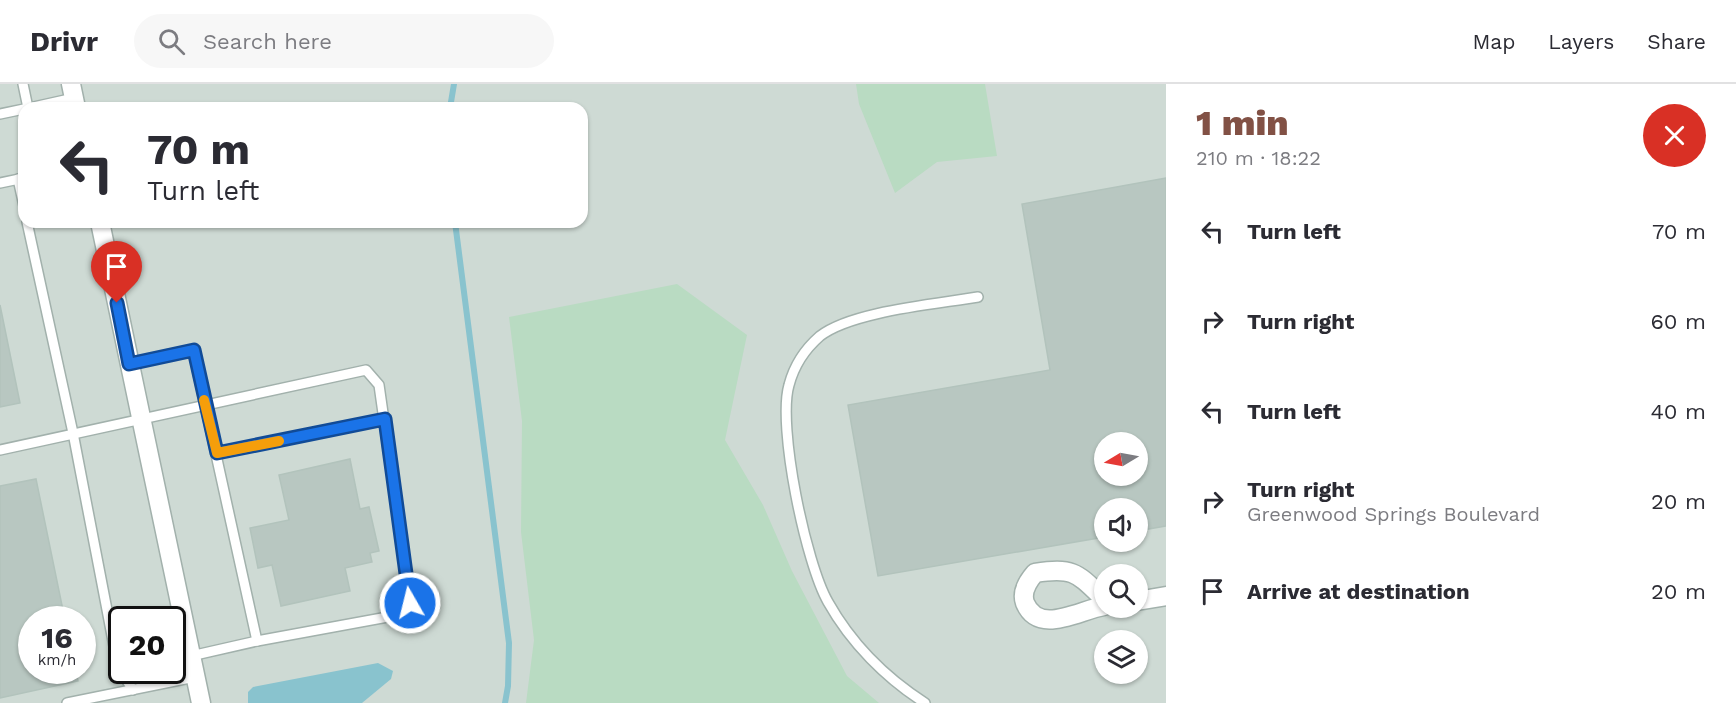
<!DOCTYPE html>
<html lang="en">
<head>
<meta charset="utf-8">
<style>
	:root { --surface:#fff; --page:#f7f7f7; --text:#2b2b33; --muted:#7c7c81; --line:#e1e1e2; --accent:#825145 }
	body { margin:0; font-family:"Work Sans",sans-serif; background:var(--page); color:var(--text); height:100vh; display:flex; flex-direction:column; font-size:22px; white-space:nowrap }
	* { box-sizing:border-box; margin:0 }
	p { font-size:20px; color:var(--muted) }
	.icon { flex:none; width:33px; height:33px; fill:none; stroke:currentColor; stroke-width:2; stroke-linecap:round; stroke-linejoin:round }
	.map { position:relative; flex:1; overflow:hidden }
	.drawer { display:flex; flex-direction:column; background:var(--surface); width:570px }
	.drawer>* { flex:none }
	.guide { position:absolute; left:18px; top:18px; width:570px; height:126px; border-radius:18px; box-shadow:0 2px 4px #0004; background:#fff; color:var(--text); overflow:hidden }
	.needle { width:39px; rotate:260deg }
	.tools { position:absolute; left:1094px; top:348px; display:grid; gap:12px }
	.tools a { display:grid; place-items:center; width:54px; height:54px; border-radius:50%; background:var(--surface); box-shadow:0 2px 4px #0004; font-size:30px }
	.speed { position:absolute; left:18px; top:522px; display:flex; gap:12px; font-size:30px; font-weight:700; text-align:center }
	.speed>* { display:grid; place-content:center; width:78px; height:78px; border-radius:50%; background:var(--surface); box-shadow:0 2px 4px #0004; line-height:1 }
	.speed small { font-size:15px; font-weight:400 }
	.speed .limit { border:3px solid #111; border-radius:9px; background:#fff; color:#111 }
	.pin { position:absolute; display:grid; place-items:center; width:51px; height:51px; color:#fff; margin:-62px -26px; border-radius:50% 50% 50% 0; rotate:-45deg; box-shadow:0 0 6px #0007 }
	.pin .icon { rotate:45deg }
	.me { position:absolute; width:66px; margin:-33px; rotate:352deg; stroke-linejoin:round; filter:drop-shadow(0 0 4px #0008) }
	.turn { display:flex; align-items:center; gap:21px; height:126px; padding:0 30px; font-size:27px }
	.turn .icon { width:78px; height:78px; stroke-width:2.5 }
	.turn b { display:block; font-size:42px; line-height:51px }
	.round { display:grid; place-items:center; flex:none; width:63px; height:63px; border-radius:32px; background:var(--page) }
	.overview { display:flex; align-items:center; justify-content:space-between; height:102px; padding:0 30px }
	h1 { font-size:36px; font-weight:800; line-height:45px; color:var(--accent) }
	ul { padding:0; list-style:none }
	li { display:flex; align-items:center; gap:18px; height:90px; padding:0 30px }
	li div { flex:1 }
	li b { display:block; font-size:22px }
	li em { font-style:normal }
	header { display:flex; align-items:center; gap:36px; box-sizing:border-box; height:84px; padding:0 30px; background:var(--surface); border-bottom:2px solid var(--line) }
	header strong { font-size:28px }
	nav { display:flex; gap:33px; margin-inline-start:auto; font-size:21px }
	.search { width:420px; height:54px; background:var(--page); display:flex; align-items:center; gap:15px; box-sizing:border-box; padding:0 21px; border-radius:33px; color:var(--muted); font-size:22px }
	main { display:flex; flex:1; min-height:0 }
	.map>svg:first-child { display:block }
	.built { fill:#cedad4; fill-rule:evenodd }
	.green { fill:#b9dbc2 }
	.water { fill:#89c3ce }
	.lines { fill:none; stroke-linecap:round; stroke-linejoin:round }
	.stream { stroke:#89c3ce; stroke-width:6 }
	.building { fill:#b8c7c1; stroke:#b2c3bc; stroke-width:1.5; fill-rule:evenodd }
	.lane-casing { stroke:#a2b1ac; stroke-width:12 }
	.street-casing { stroke:#a2b1ac; stroke-width:21 }
	.lane { stroke:#fff; stroke-width:9 }
	.street { stroke:#fff; stroke-width:18 }
	.route-casing { stroke:#114b97; stroke-width:15 }
	.route { stroke:#1a73e8; stroke-width:10 }
	.slow { stroke:#f59e0b; stroke-width:10 }
</style>
</head>
<body>
<header>
<strong>Drivr</strong>
<div class="search"><svg class="icon" aria-label="search" viewBox="0 0 24 24"><circle cx="10" cy="10" r="6"/><path d="M15 15l6 6"/></svg>Search here</div>
<nav><a>Map</a><a>Layers</a><a>Share</a></nav>
</header>
<main>
<div class="map">
<svg width="1166" height="619" viewBox="0 0 1166 619">
	<rect width="100%" height="100%" fill="#dfeae5"/>
	<path class="built" d="M0,0H1166V619H0ZM24,24H582V138H24ZM1104,358H1137V392H1104ZM1104,424H1137V458H1104ZM1104,490H1137V524H1104ZM32,536H82V586H32ZM122,536H172V586H122ZM1104,556H1137V590H1104Z"/>
	<g class="green">
		<polygon points="856,0 985,0 997,72 937,78 895,109 859,20"/>
		<polygon points="677,200 747,251 725,356 763,421 792,487 847,592 879,619 526,619 534,556 521,448 522,337 509,233"/>
	</g>
	<polygon class="water" points="378,579 393,587 391,595 362,619 248,619 248,608 253,603"/>
	<g class="lines">
		<g class="stream">
			<polyline points="450,24 454,0"/>
			<polyline points="455,138 509,559 508,602 505,619"/>
		</g>
	</g>
	<g class="building">
		<path d="M1166,94V442L1137,447V424H1104V453L878,492L848,321L1050,286L1022,120ZM1104,358H1137V392H1104Z"/>
		<polygon points="0,221 20,319 0,323"/>
		<polygon points="350,375 360,425 369,423 379,467 370,469 372,478 345,484 350,507 281,522 272,481 258,484 250,444 289,436 279,391"/>
		<polygon points="36,395 65,536 32,536 32,586 76,586 78,597 0,614 0,402"/>
	</g>
	<g class="lines">
		<defs>
			<g id="lane">
				<polyline points="23,0 28,24"/>
				<polyline points="29,24 74,14"/>
				<polyline points="0,30 24,25"/>
				<polyline points="18,95 24,122"/>
				<polyline points="0,99 24,94"/>
				<polyline points="27,138 73,349 118,583 133,606"/>
				<polyline points="129,280 193,266 257,557 191,572"/>
				<polyline points="0,366 366,286 379,301 410,519 393,532 257,557"/>
				<polyline points="217,369 385,335"/>
				<polyline points="67,619 195,593"/>
				<path d="M925,619C886,594 851,559 828,518C806,480 777,342 789,301C794,282 805,265 820,252C852,227 938,220 978,213"/>
			</g>
			<g id="street">
				<polyline points="71,0 76,24"/>
				<polyline points="100,138 201,619"/>
				<path d="M1104,515C1077,489 1074,483 1035,489C1028,497 1021,508 1025,519C1039,552 1079,526 1104,522"/>
				<polyline points="1137,517 1166,512"/>
			</g>
		</defs>
		<use href="#lane" class="lane-casing"/>
		<use href="#street" class="street-casing"/>
		<use href="#lane" class="lane"/>
		<use href="#street" class="street"/>
	</g>
	<g class="lines">
		<defs>
			<polyline id="route" points="117,219 129,280 194,266 217,369 385,335 410,519"/>
		</defs>
		<use href="#route" class="route-casing"/>
		<use href="#route" class="route"/>
		<polyline class="slow" points="204,316 217,369 279,357"/>
	</g>
</svg>
<div class="tools">
<a><svg class="needle" viewBox="-14 -14 28 28"><path d="M0-13l5 13h-10z" fill="#e53935"/><path d="M0 13l5-13h-10z" fill="#7c7c81"/></svg></a>
<a><svg class="icon" aria-label="sound" viewBox="0 0 24 24"><path d="M4 9h4l5-4v14l-5-4H4zM17 9q2 3 0 6"/></svg></a>
<a><svg class="icon" aria-label="search" viewBox="0 0 24 24"><circle cx="10" cy="10" r="6"/><path d="M15 15l6 6"/></svg></a>
<a><svg class="icon" aria-label="layers" viewBox="0 0 24 24"><path d="M12 4l9 5-9 5-9-5zM3 14l9 5 9-5"/></svg></a>
</div>
<div class="speed"><div>16<small>km/h</small></div><div class="limit">20</div></div>
<div class="pin" style="left:117px;top:219px;background:#d93025"><svg class="icon" aria-label="arrive" viewBox="0 0 24 24"><path d="M6 21V4h12l-3 4 3 4H6"/></svg></div>
<svg class="me" style="left:410px;top:519px" viewBox="-20 -20 40 40"><circle r="17" fill="#1a73e8" stroke="#fff" stroke-width="3"/><path d="M0-11L8 9 0 5-8 9z" fill="#fff"/></svg>
<div class="guide">
<div class="turn"><svg class="icon" aria-label="left" viewBox="0 0 24 24"><path d="M17 20v-9H6M10 6l-5 5 5 5"/></svg><div><b>70 m</b>Turn left</div></div>
</div>
</div>
<section class="drawer">
<div class="overview"><div><h1>1 min</h1><p>210 m · 18:22</p></div><a class="round" style="background:#d93025;color:#fff"><svg class="icon" aria-label="close" viewBox="0 0 24 24"><path d="M6 6l12 12M18 6L6 18"/></svg></a></div>
<ul>
<li><svg class="icon" aria-label="left" viewBox="0 0 24 24"><path d="M17 20v-9H6M10 6l-5 5 5 5"/></svg><div><b>Turn left</b></div><em>70 m</em></li>
<li><svg class="icon" aria-label="right" viewBox="0 0 24 24"><path d="M7 20v-9h11M14 6l5 5-5 5"/></svg><div><b>Turn right</b></div><em>60 m</em></li>
<li><svg class="icon" aria-label="left" viewBox="0 0 24 24"><path d="M17 20v-9H6M10 6l-5 5 5 5"/></svg><div><b>Turn left</b></div><em>40 m</em></li>
<li><svg class="icon" aria-label="right" viewBox="0 0 24 24"><path d="M7 20v-9h11M14 6l5 5-5 5"/></svg><div><b>Turn right</b><p>Greenwood Springs Boulevard</p></div><em>20 m</em></li>
<li><svg class="icon" aria-label="arrive" viewBox="0 0 24 24"><path d="M6 21V4h12l-3 4 3 4H6"/></svg><div><b>Arrive at destination</b></div><em>20 m</em></li>
</ul>
</section>
</main>
</body>
</html>
